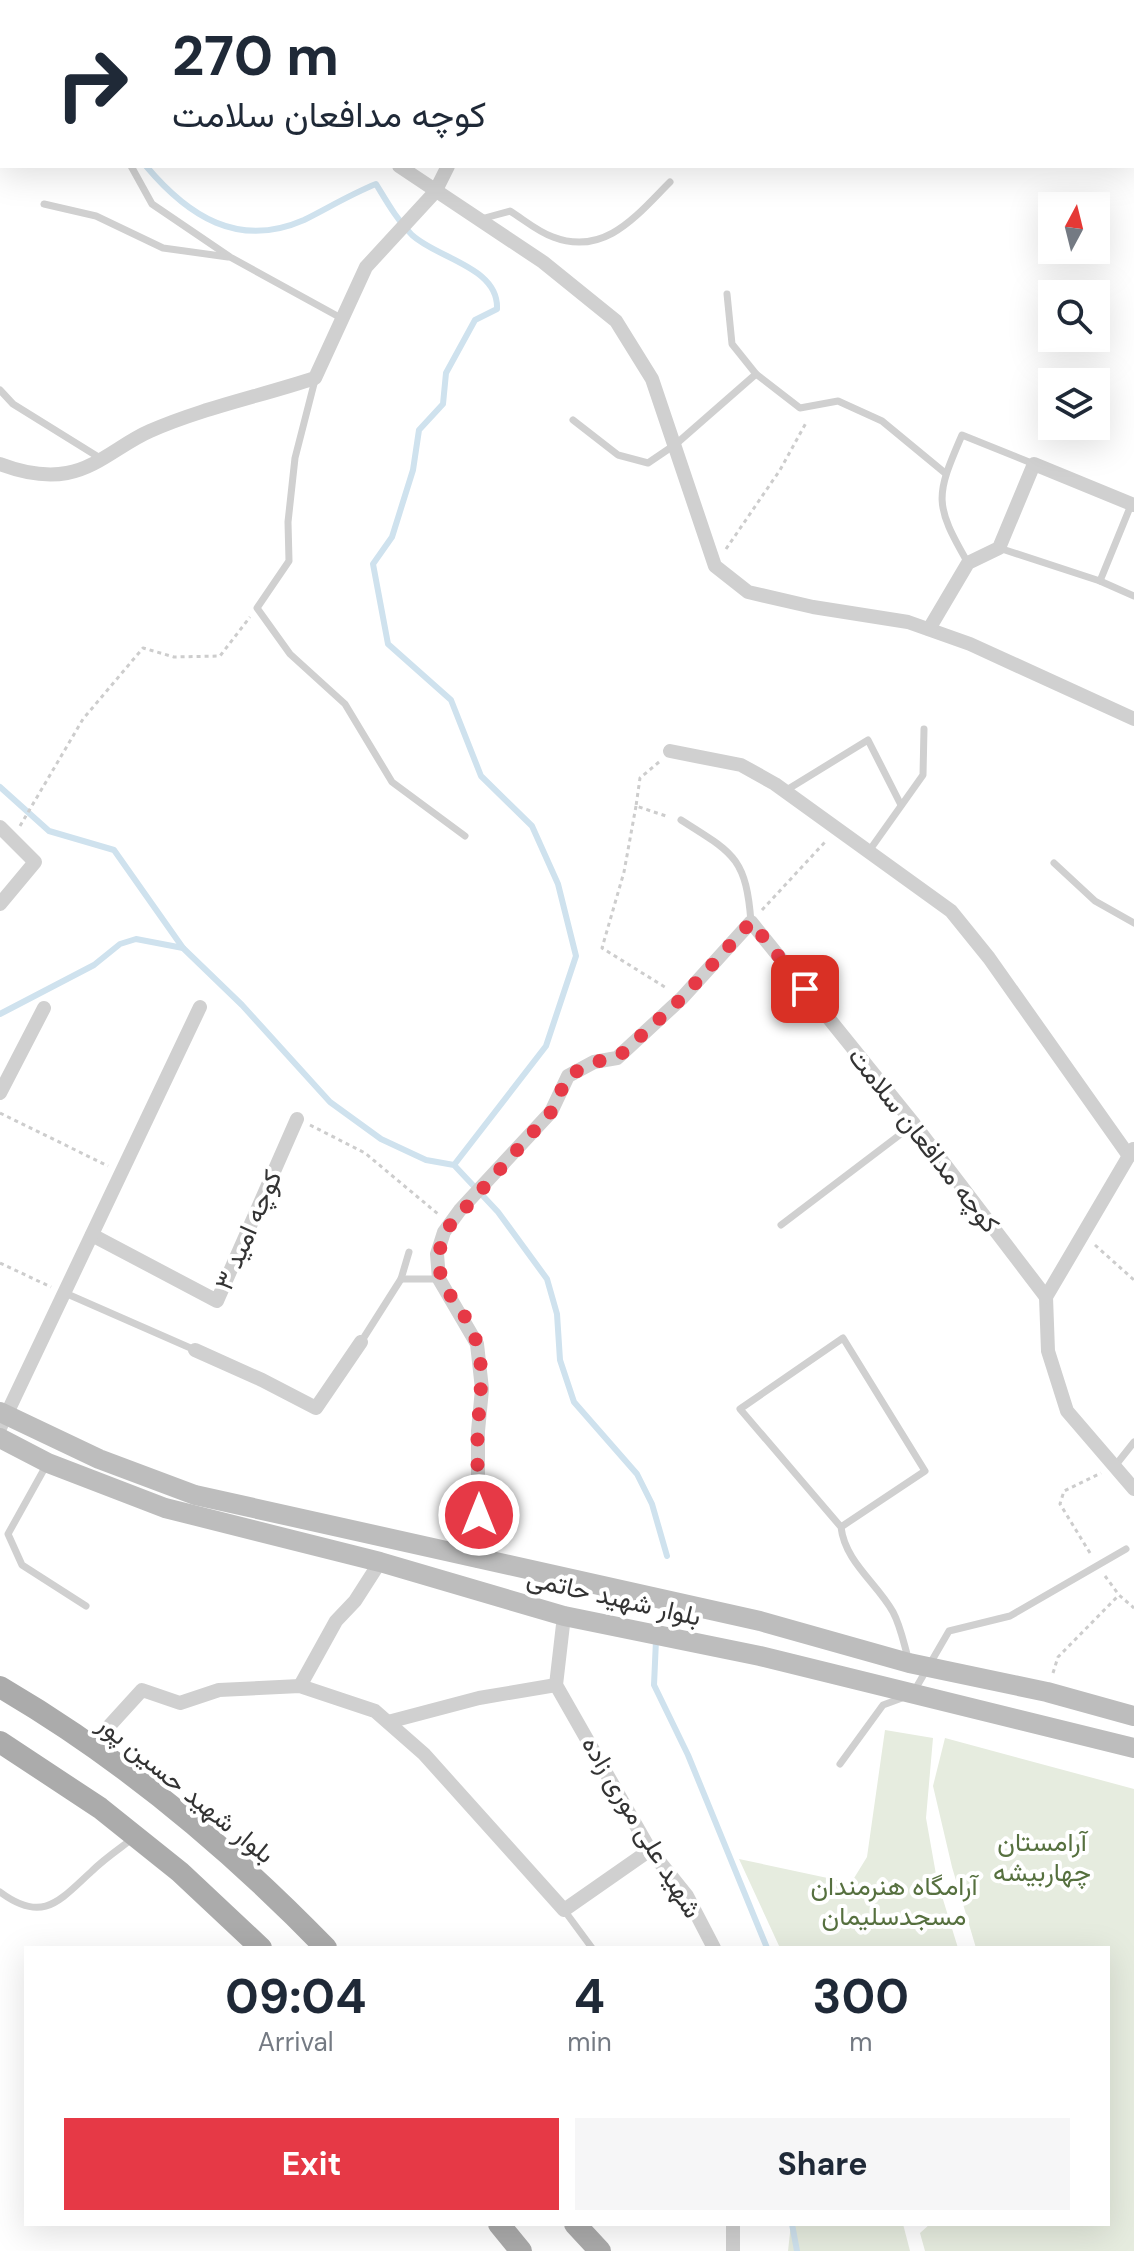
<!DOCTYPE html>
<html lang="en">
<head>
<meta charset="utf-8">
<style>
	:root { --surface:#fff; --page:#f6f6f7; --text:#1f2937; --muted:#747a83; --accent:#e63946 }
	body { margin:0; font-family:"DM Sans",Vazirmatn,sans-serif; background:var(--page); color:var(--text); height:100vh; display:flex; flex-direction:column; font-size:30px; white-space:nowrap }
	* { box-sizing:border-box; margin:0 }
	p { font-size:26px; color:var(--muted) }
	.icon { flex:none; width:44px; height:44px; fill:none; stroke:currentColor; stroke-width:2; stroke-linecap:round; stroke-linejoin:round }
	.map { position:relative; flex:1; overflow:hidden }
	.sheet { position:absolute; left:24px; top:1946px; width:1086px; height:280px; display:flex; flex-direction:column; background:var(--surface); border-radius:0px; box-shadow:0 8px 32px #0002 }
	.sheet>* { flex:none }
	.guide { position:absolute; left:0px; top:0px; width:1134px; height:168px; box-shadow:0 8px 32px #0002; background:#fff; color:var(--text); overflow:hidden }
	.needle { width:52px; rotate:7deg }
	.tools { position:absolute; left:1038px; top:192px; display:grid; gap:16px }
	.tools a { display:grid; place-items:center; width:72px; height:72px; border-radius:0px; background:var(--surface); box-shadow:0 8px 32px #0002; font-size:40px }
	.pin { position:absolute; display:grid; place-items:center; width:68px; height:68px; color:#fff; margin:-34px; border-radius:16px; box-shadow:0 4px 12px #0006 }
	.me { position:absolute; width:88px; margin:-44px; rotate:0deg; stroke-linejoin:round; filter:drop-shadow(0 0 6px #0008) }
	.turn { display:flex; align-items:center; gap:28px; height:168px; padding:0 40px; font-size:36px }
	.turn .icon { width:104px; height:104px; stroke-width:2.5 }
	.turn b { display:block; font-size:56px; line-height:68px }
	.eta { display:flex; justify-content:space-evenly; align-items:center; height:136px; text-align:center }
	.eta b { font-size:48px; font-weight:700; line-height:56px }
	.button { display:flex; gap:16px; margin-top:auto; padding:16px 40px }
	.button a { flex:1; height:92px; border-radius:0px; background:var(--accent); color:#fff; font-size:32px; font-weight:700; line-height:92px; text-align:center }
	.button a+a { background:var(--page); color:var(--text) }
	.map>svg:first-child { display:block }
	.green { fill:#e6ecdf }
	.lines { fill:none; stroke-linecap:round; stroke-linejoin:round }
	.stream { stroke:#cfe2ee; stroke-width:6 }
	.path { stroke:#cdcdcd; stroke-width:3; stroke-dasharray:4 4; stroke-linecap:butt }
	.lane { stroke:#d0d0d0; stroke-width:7 }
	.street { stroke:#d0d0d0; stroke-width:14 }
	.secondary { stroke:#bdbdbd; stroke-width:20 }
	.primary { stroke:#ababab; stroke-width:22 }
	.route { stroke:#e63946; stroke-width:14; stroke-dasharray:0 25.2 }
	.labels { text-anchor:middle; stroke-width:8; stroke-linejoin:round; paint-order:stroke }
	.street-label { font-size:26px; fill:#333; stroke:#fff }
	.park-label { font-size:26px; fill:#56703f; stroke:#fff }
</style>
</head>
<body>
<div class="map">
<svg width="1134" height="2251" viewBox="0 0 1134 2251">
	<rect width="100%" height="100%" fill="#fff"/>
	<g class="green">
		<polygon points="885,1730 933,1738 926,1818 937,1880 958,1948 780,1948 739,1859 851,1883 867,1857"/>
		<polygon points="945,1738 1134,1789 1134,2251 925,2251 920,2233 930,2224 1108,2224 1108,1948 976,1948 952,1867 933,1786"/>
		<polygon points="791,2224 903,2224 910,2251 788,2251"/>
	</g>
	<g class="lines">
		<g class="stream">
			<polyline points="56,0 57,2"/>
			<path d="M146,166C188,216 238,249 304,220C328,208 351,194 376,184C387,202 397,220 412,235C438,259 499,267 497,309L475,320L446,373L443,404L419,430L413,470L392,537L373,564L388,644L451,700L481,776L532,826L558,884L576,956L546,1046L454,1165"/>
			<polyline points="0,787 49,831 114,850 183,948 242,1005 330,1102 381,1139 426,1160 454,1165 498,1212 547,1279 557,1314 560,1360 574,1402 637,1474 652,1504 667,1556"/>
			<polyline points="0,1014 94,965 120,944 136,939 183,948"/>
			<polyline points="656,1640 654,1685 688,1755 767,1948"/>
			<polyline points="792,2224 797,2251"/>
		</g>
		<g class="path">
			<polyline points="726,549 780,470 807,421"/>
			<polyline points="659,762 640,778 636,806 669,817"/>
			<polyline points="636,806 624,872 602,948 668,989"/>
			<polyline points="20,826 83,719 143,648 174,657 220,656 250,617"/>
			<polyline points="762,910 825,842"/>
			<polyline points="0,1113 108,1166"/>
			<polyline points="310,1125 365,1153 438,1214"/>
			<polyline points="1095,1245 1134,1280"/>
			<polyline points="0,1263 51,1287"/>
			<polyline points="1090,1553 1060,1504 1064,1491 1101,1473"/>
			<polyline points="1105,1576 1119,1595 1134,1608"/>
			<polyline points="1053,1673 1058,1657 1119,1595"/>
		</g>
		<g class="lane">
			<polyline points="1024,0 1027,2"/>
			<polyline points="1132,39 1134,40"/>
			<polyline points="0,80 2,80"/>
			<polyline points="131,166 152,204 230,257 341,318"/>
			<polyline points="44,204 96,216 163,248 228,257"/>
			<path d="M481,219L510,211C523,219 538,232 553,237C605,257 637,215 670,182"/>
			<polyline points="756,374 800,408 838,401 882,421 945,473"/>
			<polyline points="315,380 295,458 288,522 289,561 257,608 290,654 345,704 392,782 465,836"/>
			<polyline points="0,390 13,404 100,458"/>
			<polyline points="573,420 618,455 648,463 676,444 756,374 732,344 727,294"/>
			<polyline points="999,548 1100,581 1134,596"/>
			<path d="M968,563C934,504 935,497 962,435L1034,464"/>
			<polyline points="1100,581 1131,505"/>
			<polyline points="785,791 868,740 901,805"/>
			<path d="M681,820C733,853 746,857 751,922"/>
			<polyline points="869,851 923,775 924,729"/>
			<polyline points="1054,863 1095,901 1134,923"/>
			<polyline points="781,1225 914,1124"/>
			<polyline points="401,1279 439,1279"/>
			<polyline points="65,1293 195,1350"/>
			<polyline points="361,1342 401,1279 409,1252"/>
			<polyline points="47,1464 8,1534 22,1565 86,1606"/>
			<polyline points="1115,1466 1134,1442"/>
			<path d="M841,1527L925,1471L843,1338L740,1409L841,1527C845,1562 877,1583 893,1612C901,1627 904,1645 909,1661"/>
			<polyline points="913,1693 949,1631 1010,1616 1126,1549"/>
			<polyline points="840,1764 883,1705 902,1698"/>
			<path d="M0,1892C43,1924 59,1901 92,1871C104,1859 119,1849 132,1839"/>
			<polyline points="564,1910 592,1948"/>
		</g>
		<g class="street">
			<polyline points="139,0 142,2"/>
			<polyline points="404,2 405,0"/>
			<polyline points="399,166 543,262 616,321 652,379 715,566 748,592 813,607 908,622 970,644 1134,719"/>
			<path d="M0,464C21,472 45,477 67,473C97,468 122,443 150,431C202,408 261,396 315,378L366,267L435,192L448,166"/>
			<polyline points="929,629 968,563 999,548 1034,464 1134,505"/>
			<polyline points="670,751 741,765 775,784 951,911 989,958 1129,1156"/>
			<polyline points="0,827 35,862 0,904"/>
			<polyline points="0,1093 44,1008"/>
			<polyline points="1133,1149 1046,1297 1048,1351 1067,1411 1134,1489"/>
			<polyline points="92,1235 217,1301 297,1119"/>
			<polyline points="195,1350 262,1380 316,1408 361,1342"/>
			<polyline points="0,1428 200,1007"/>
			<polyline points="478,1561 478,1431 482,1389 477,1344 439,1279 437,1254 444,1232 460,1210 551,1112 568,1076 594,1062 617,1058 682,998 751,922 914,1124 1046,1297"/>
			<polyline points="564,1616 556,1685 650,1850 687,1896 714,1948"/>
			<polyline points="300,1686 336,1621 355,1601 380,1562"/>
			<polyline points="388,1722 479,1698 556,1685"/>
			<polyline points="91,1746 142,1690 180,1703 219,1690 300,1686 375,1711 424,1754 564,1910 650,1850"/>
			<polyline points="733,2224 733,2251"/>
		</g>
		<g class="secondary">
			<polyline points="0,1412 99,1459 195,1495 760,1621 909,1663 1047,1692 1134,1716"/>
			<polyline points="0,1438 48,1463 165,1508 380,1562 564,1616 760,1656 1134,1748"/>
		</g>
		<g class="primary">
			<path d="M0,1687C120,1757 229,1848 326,1948"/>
			<polyline points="0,1742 100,1808 180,1872 261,1948"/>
			<polyline points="499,2224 521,2251"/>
			<polyline points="575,2224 600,2251"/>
		</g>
	</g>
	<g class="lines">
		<path class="route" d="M479,1515C479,1487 476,1458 478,1429C479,1401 485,1372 477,1344C463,1295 426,1293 444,1232L551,1112L568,1076L594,1062L617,1058L682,998L751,922L805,989"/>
	</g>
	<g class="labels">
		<g class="street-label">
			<text transform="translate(924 1140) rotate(52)" y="9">کوچه مدافعان سلامت</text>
			<text transform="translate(248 1230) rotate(-66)" y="9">کوچه امید ۳</text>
			<text transform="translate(614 1597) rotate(13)" y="9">بلوار شهید حاتمی</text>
			<text transform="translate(186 1789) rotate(39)" y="9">بلوار شهيد حسین پور</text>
			<text transform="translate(642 1827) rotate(59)" y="9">شهید علی موری زاده</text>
		</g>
		<g class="park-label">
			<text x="1042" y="1851">آرامستان<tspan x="1042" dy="30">چهاربیشه</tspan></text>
			<text x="894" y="1895">آرامگاه هنرمندان<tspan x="894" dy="30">مسجدسلیمان</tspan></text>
		</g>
	</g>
</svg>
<div class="tools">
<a><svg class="needle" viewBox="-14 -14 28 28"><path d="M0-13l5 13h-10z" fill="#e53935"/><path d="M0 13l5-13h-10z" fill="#747a83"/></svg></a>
<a><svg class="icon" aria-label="search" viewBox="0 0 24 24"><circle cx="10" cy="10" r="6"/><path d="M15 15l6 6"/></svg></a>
<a><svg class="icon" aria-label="layers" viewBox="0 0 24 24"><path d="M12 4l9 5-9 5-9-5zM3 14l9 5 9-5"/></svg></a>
</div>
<div class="pin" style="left:805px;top:989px;background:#d93025"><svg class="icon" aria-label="arrive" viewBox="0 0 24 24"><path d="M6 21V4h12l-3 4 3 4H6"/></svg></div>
<svg class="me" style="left:479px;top:1515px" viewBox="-20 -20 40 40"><circle r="17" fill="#e63946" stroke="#fff" stroke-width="3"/><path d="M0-11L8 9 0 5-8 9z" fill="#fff"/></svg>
<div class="guide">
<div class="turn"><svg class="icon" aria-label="right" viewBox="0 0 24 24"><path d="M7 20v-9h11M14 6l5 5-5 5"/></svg><div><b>270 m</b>کوچه مدافعان سلامت</div></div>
</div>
<section class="sheet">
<div class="eta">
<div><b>09:04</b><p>Arrival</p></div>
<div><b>4</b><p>min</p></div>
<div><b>300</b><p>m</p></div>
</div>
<div class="button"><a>Exit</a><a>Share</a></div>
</section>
</div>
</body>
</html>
